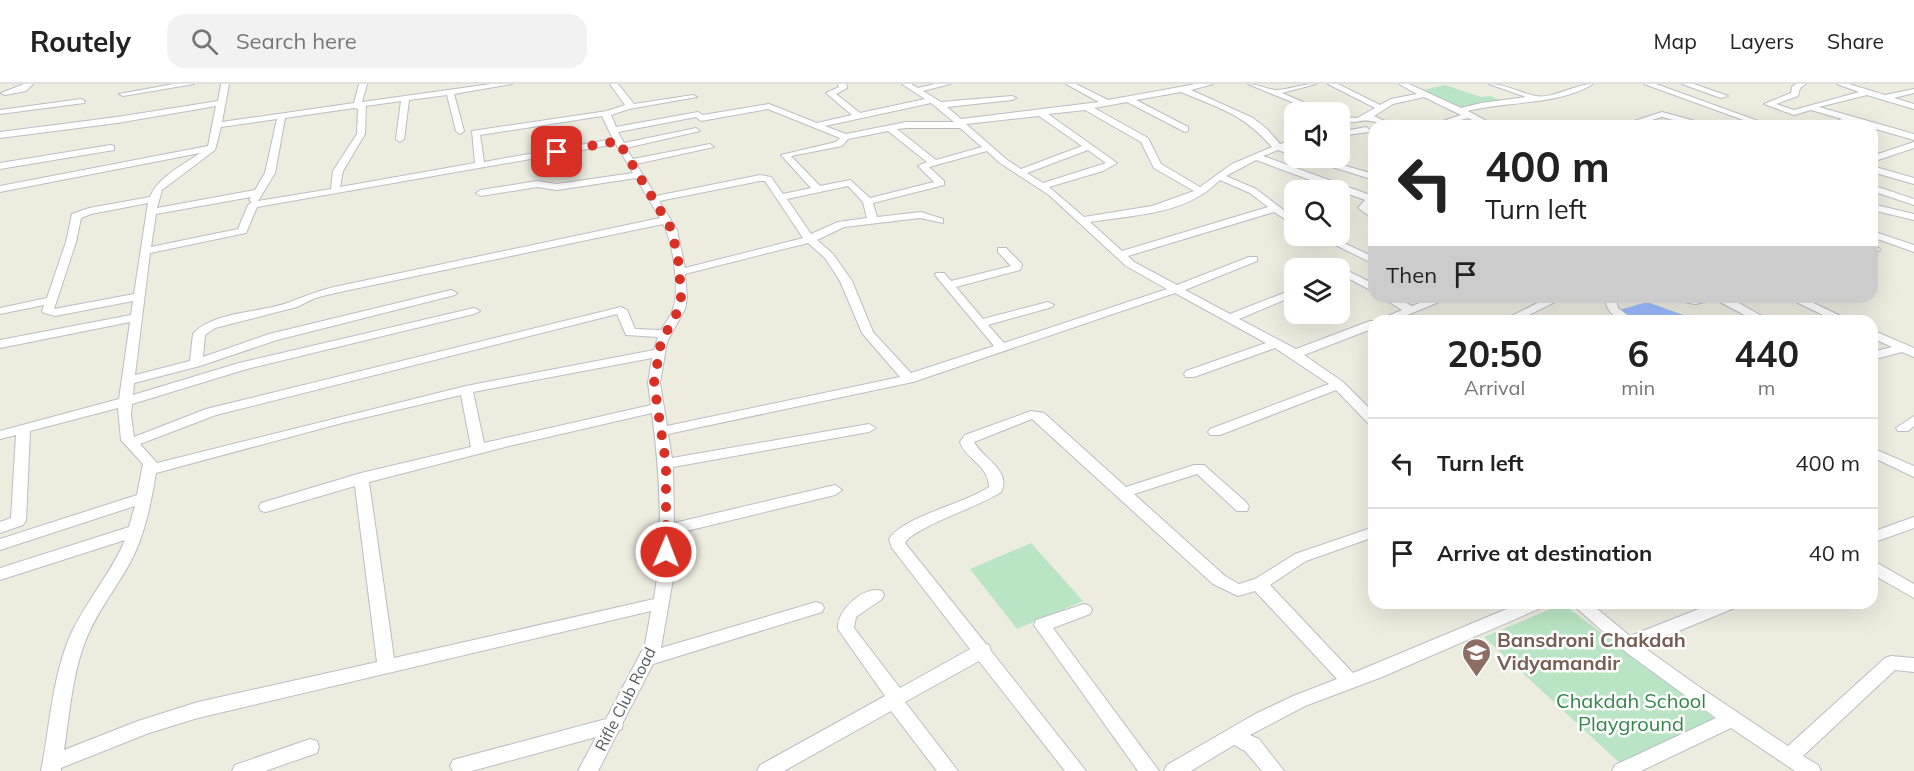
<!DOCTYPE html>
<html lang="en">
<head>
<meta charset="utf-8">
<style>
	:root { --surface:#fff; --page:#f2f2f2; --text:#222; --muted:#767676; --line:#e0e0e0 }
	body { margin:0; font-family:Mulish,sans-serif; background:var(--page); color:var(--text); height:100vh; display:flex; flex-direction:column; font-size:22px; white-space:nowrap }
	* { box-sizing:border-box; margin:0 }
	p { font-size:20px; color:var(--muted) }
	.icon { flex:none; width:33px; height:33px; fill:none; stroke:currentColor; stroke-width:2; stroke-linecap:round; stroke-linejoin:round }
	.map { position:relative; flex:1; overflow:hidden }
	.panel { position:absolute; left:1368px; top:231px; width:510px; height:294px; display:flex; flex-direction:column; background:var(--surface); border-radius:18px; box-shadow:0 6px 24px #0002 }
	.panel>* { flex:none }
	.guide { position:absolute; left:1368px; top:36px; width:510px; height:183px; border-radius:18px; box-shadow:0 6px 24px #0002; background:#fff; color:var(--text); overflow:hidden }
	.controls { position:absolute; left:1284px; top:18px; display:grid; gap:12px }
	.controls a { display:grid; place-items:center; width:66px; height:66px; border-radius:12px; background:var(--surface); box-shadow:0 6px 24px #0002; font-size:30px }
	.pin { position:absolute; display:grid; place-items:center; width:51px; height:51px; color:#fff; margin:-26px; border-radius:12px; box-shadow:0 3px 9px #0006 }
	.me { position:absolute; width:66px; margin:-33px; rotate:1deg; stroke-linejoin:round; filter:drop-shadow(0 0 4px #0008) }
	.turn { display:flex; align-items:center; gap:21px; height:126px; padding:0 18px; font-size:27px }
	.turn .icon { width:78px; height:78px; stroke-width:2.5 }
	.turn b { display:block; font-size:42px; line-height:51px }
	.then { display:flex; align-items:center; height:57px; padding:0 18px; background:#0003; gap:12px; font-size:22px }
	.eta { display:flex; justify-content:space-evenly; align-items:center; height:102px; text-align:center }
	.eta b { font-size:36px; font-weight:700; line-height:42px }
	ul { padding:0; list-style:none }
	li { display:flex; align-items:center; gap:18px; height:90px; padding:0 18px; border-top:2px solid var(--line) }
	li div { flex:1 }
	li b { display:block; font-size:22px }
	li em { font-style:normal }
	header { display:flex; align-items:center; gap:36px; box-sizing:border-box; height:84px; padding:0 30px; background:var(--surface); border-bottom:2px solid var(--line) }
	header strong { font-size:28px }
	nav { display:flex; gap:33px; margin-inline-start:auto; font-size:21px }
	.search { width:420px; height:54px; background:var(--page); display:flex; align-items:center; gap:15px; box-sizing:border-box; padding:0 21px; border-radius:18px; color:var(--muted); font-size:22px }
	.map>svg:first-child { display:block }
	.green { fill:#bae5c4 }
	.water { fill:#9cbcff }
	.lines { fill:none; stroke-linecap:round; stroke-linejoin:round }
	.street-casing { stroke:#bcbdc4; stroke-width:2 }
	.street { fill:#fff; fill-rule:evenodd }
	.route { stroke:#d93025; stroke-width:10; stroke-dasharray:0 18 }
	.labels { text-anchor:middle; stroke-width:5; stroke-linejoin:round; paint-order:stroke }
	.street-label { font-size:16px; fill:#585a61; stroke:#fff }
	.near-education-label { font-size:20px; font-weight:bold; fill:#785e54; stroke:#fff; text-anchor:start }
	.near-park-label { font-size:20px; fill:#32864a; stroke:#fff }
</style>
</head>
<body>
<header>
<strong>Routely</strong>
<div class="search"><svg class="icon" aria-label="search" viewBox="0 0 24 24"><circle cx="10" cy="10" r="6"/><path d="M15 15l6 6"/></svg>Search here</div>
<nav><a>Map</a><a>Layers</a><a>Share</a></nav>
</header>
<div class="map">
<svg width="1914" height="687" viewBox="0 0 1914 687">
	<rect width="100%" height="100%" fill="#ececdf"/>
	<g class="green">
		<polygon points="1445,1 1481,13 1491,12 1501,17 1462,24 1423,6"/>
		<polygon points="1031,459 1083,517 1017,545 970,485"/>
		<polygon points="1563,520 1722,640 1624,683 1484,553"/>
	</g>
	<polygon class="water" points="1647,218 1700,237 1629,237 1616,227"/>
	<g class="lines">
		<defs>
			<g id="street">
				<polygon points="24,0 33,0 26,7 5,11 1,9"/>
				<polygon points="174,0 194,0 123,12 119,10"/>
				<path d="M221,0H229L222,38L354,19L359,0H367L362,18L491,0H512L454,10L464,47L460,50L456,47L447,11L409,16L404,55L400,58L396,55L401,17L366,22L365,50L343,87L340,103L475,79L472,47L607,27L625,21L610,0H618L634,20L693,11L697,13L629,25L611,31L616,43L698,28L703,31L769,20L817,39L852,31L826,9L839,3L838,0H846L847,4L836,10L860,29L925,15L902,0H911L918,4L935,0H950L923,7L941,18L1012,12L1016,14L1012,16L947,23L961,35L1099,18L1066,0H1076L1108,16L1196,0H1213L1191,6L1253,34L1267,45L1280,60L1294,56V62L1287,64L1294,66V72L1278,66L1263,72L1370,111L1374,109V118L1369,124L1374,127V135L1358,124L1365,116L1256,76L1226,92L1256,105L1294,134V141L1274,128L1128,172L1134,178L1177,201L1249,173H1257V177L1185,206L1230,230L1294,205V212L1239,235L1296,265L1370,237H1376L1402,226L1381,213H1395L1412,222L1435,213H1451L1393,237H1374V244L1304,271L1343,298L1374,329V341L1369,340L1336,306L1220,351H1210L1208,348L1210,345L1329,300L1275,264L1194,293H1186L1184,290L1186,287L1266,259L1175,209L913,298L668,350L672,374L869,340L876,344L869,348L673,383L674,439L835,401L842,406L835,411L674,450V489L661,564L816,518L822,520L824,524L822,528L653,580L623,638L622,645L619,646L598,687H578L596,653L472,687H453L450,682L453,676L460,674L606,635L645,561L651,527L198,634L149,649L61,684V687H41C50,642 52,594 70,552C85,518 111,490 125,456L0,496V484L129,443L135,422L0,466V455L137,411L143,380L121,356L118,324L30,347L26,437L23,441L0,449V438L11,434L16,351L0,355V347L119,315L130,238L0,264V256L131,231L133,217L55,232L44,229L42,227L44,221L0,230V224L47,214L66,158L72,130L89,124L150,113C158,93 183,81 200,69L0,108V102L208,62L216,22L117,39L0,54V48L117,33L218,17ZM1181,8C1221,25 1242,29 1272,63L1232,80L1200,103L1161,80L1148,54L1094,24L1127,18L1185,48L1188,47V43L1136,16ZM931,19L954,38H906L846,50L825,42ZM354,24L358,25L357,50L333,87L331,105L258,117L275,89L285,34ZM768,25L840,54L836,58L781,71L811,104L783,110L771,93L760,91L656,112L636,80L714,63L710,60L633,75L626,64L700,47L696,44L624,59L618,48L696,33L701,37ZM1085,26L1141,58L1154,84L1194,107L1152,122L1084,133L1049,103L1103,87L1117,79L1048,30ZM602,32L613,55L484,78L480,51ZM1039,32L1082,62L1021,85L1006,75L966,40ZM277,35L265,89L255,106L157,124L162,106L215,66L221,43ZM906,44H960L982,63L936,76L897,45ZM888,47L927,78L918,82L934,98L870,114L850,96L820,102L791,72L842,62L848,55ZM616,60L633,89L557,100L537,97L481,106L476,109L481,112L537,103L557,106L636,94L660,134L334,203C318,207 305,212 290,218C262,229 213,227 193,250L190,277L135,291L150,169L246,149L257,123ZM1088,66L1106,79L1043,99L1027,89ZM987,67L1000,79L1049,111L1126,182L1167,205L1004,259L988,241L1052,223L1054,221L1048,218L983,235L956,203L1020,186L1022,181L1021,179L1006,164H998V168L1011,182L951,197L944,189H936L935,191L994,262L911,289L873,248L852,197L833,170L817,156L844,143L920,134L943,139V135L921,128L877,133L873,119L944,101V97L929,83ZM1220,96L1250,109L1268,123L1122,167L1090,138C1126,132 1170,131 1201,111C1208,107 1214,101 1220,96ZM760,97H765L803,154L685,184L677,146L659,117ZM848,102L863,118L867,134L838,138L811,150L787,115ZM251,113L249,116L252,118L248,121L238,145L151,163L156,130ZM148,119L134,210L54,225L76,158L81,134L91,130ZM663,140C673,156 680,207 673,225C671,232 665,239 661,246L635,245L627,226L621,223L206,325L134,353L131,331L132,320L247,285L474,230L480,227L474,224L239,279L133,311L134,299L200,282L277,256L455,211L457,209L451,206L269,250L203,273L205,251L215,244L297,223L315,214L335,209ZM808,159L825,174L840,197L862,249L900,293L667,342L660,299L667,258L685,225L687,214L685,190ZM617,230L626,251L658,253L654,266L466,302L157,379L140,360L216,331ZM652,274L648,299L651,321L484,359L473,308ZM461,311L471,363L361,389L261,419L259,423L261,427L266,428L355,402L377,578L198,618L138,637L64,666C70,628 72,589 87,553C98,526 117,503 131,477C145,450 151,419 156,389L342,339ZM652,329C660,390 664,453 654,515L394,574L369,398L509,362Z"/>
				<path d="M1248,0C1258,0 1268,6 1277,6C1290,5 1302,0 1316,0L1282,9L1326,28H1316Z"/>
				<path d="M1328,0H1338L1380,21L1391,15L1417,10L1399,0H1409L1461,24L1481,19L1526,13L1489,0C1506,0 1520,9 1536,12C1554,15 1574,0 1593,0C1561,21 1505,17 1468,27L1496,42H1485L1468,34L1441,42H1428L1461,31L1424,13L1393,20L1374,32L1395,42C1385,42 1379,38 1370,37C1361,35 1352,41 1340,37V33L1357,34L1375,24Z"/>
				<polygon points="1644,0 1656,0 1772,42 1760,42"/>
				<polygon points="1682,0 1694,0 1728,12 1721,14"/>
				<polygon points="1796,0 1806,0 1800,4 1798,12 1776,20 1794,26 1859,8 1837,0 1849,0 1885,11 1914,5 1914,9 1894,14 1914,20 1914,25 1867,11 1819,23 1914,50 1914,56 1851,38 1836,42 1823,42 1842,35 1811,26 1794,31 1764,20 1791,9 1792,3"/>
				<polygon points="81,15 85,17 84,19 0,30 0,26"/>
				<polygon points="1662,28 1706,40 1707,42 1694,42 1662,33 1635,41 1631,38"/>
				<polygon points="1366,43 1370,46 1369,48 1340,52 1340,48"/>
				<polygon points="1914,58 1914,64 1872,78 1872,72"/>
				<polygon points="111,61 114,62 114,66 0,85 0,79"/>
				<polygon points="1304,74 1317,74 1374,90 1374,96"/>
				<polygon points="1872,82 1914,94 1914,100 1872,88"/>
				<polygon points="1872,101 1914,115 1914,121 1872,107"/>
				<polygon points="1872,120 1914,130 1914,136 1872,126"/>
				<polygon points="1872,147 1914,161 1914,168 1872,153"/>
				<polygon points="1317,152 1329,152 1374,173 1374,180"/>
				<polygon points="1872,164 1879,164 1880,166 1872,170"/>
				<polygon points="1344,185 1374,200 1374,208 1344,192 1340,193 1340,186"/>
				<polygon points="1550,213 1565,213 1517,237 1501,237"/>
				<path d="M1604,213H1616L1618,224L1635,237C1617,237 1608,231 1604,213Z"/>
				<polygon points="1666,213 1728,213 1771,237 1756,237 1716,216 1695,220 1668,215"/>
				<polygon points="1786,213 1801,213 1851,237 1835,237"/>
				<polygon points="1872,246 1914,264 1914,273 1902,268 1872,276 1872,268 1892,263 1872,254"/>
				<path d="M1031,327L1044,329L1126,403L1194,381H1204L1247,419L1249,423L1247,427H1237L1197,390L1134,410L1225,492L1239,500L1255,495L1295,470L1374,443V453L1306,477L1270,501L1353,589L1521,519H1545L1543,523L1382,593L1305,622L1250,651L1259,655L1284,687H1262L1245,667L1234,661L1191,687H1164L1167,681L1255,630L1293,612L1337,595L1255,507L1238,512L1213,500L1032,335L974,358C982,374 1012,386 1001,408C981,422 912,444 905,459L986,560L989,561L991,567L1086,687H1065L979,577L905,618L958,687H937L891,627L784,687H757L760,681L885,612L838,545C836,527 864,501 882,507L884,511L882,515L856,533L854,544L900,604L970,565L892,464L889,455C904,432 964,420 989,403C989,381 966,376 960,358L965,351Z"/>
				<polygon points="1914,332 1914,342 1908,347 1898,347 1896,344"/>
				<polygon points="1872,364 1914,382 1914,393 1872,373"/>
				<polygon points="1914,433 1914,444 1872,459 1872,448"/>
				<polygon points="1872,476 1914,500 1914,514 1872,490"/>
				<polygon points="1571,519 1590,519 1630,552 1714,519 1739,519 1737,523 1642,562 1698,602 1788,662 1885,574 1891,572 1914,574 1914,588 1895,586 1803,672 1818,681 1821,687 1795,687 1731,644 1641,687 1612,687 1615,681 1716,634 1627,569"/>
				<polygon points="1084,520 1090,522 1092,526 1090,530 1053,544 1159,687 1138,687 1034,541 1036,536"/>
				<polygon points="310,655 317,657 319,663 317,669 265,687 232,687 235,681"/>
			</g>
		</defs>
		<use href="#street" class="street-casing"/>
		<use href="#street" class="street"/>
	</g>
	<g class="lines">
		<polyline class="route" points="557,68 618,57 672,146 679,181 681,214 679,225 661,258 654,299 666,380 666,468"/>
	</g>
	<defs>
		<symbol id="school-pin" viewBox="-11 -11 22 30"><path d="M0 17L-7.5 6A9.5 9.5 0 1 1 7.5 6Z" fill="#8d6e63" stroke="#fff"/><path d="M0-5L7-2L0 1L-7-2ZM-4 1L0 2.5L4 1V4Q0 6-4 4Z" fill="#fff"/></symbol>
	</defs>
	<g fill-rule="evenodd">
		<use href="#school-pin" x="1460" y="552" width="33" height="45"/>
	</g>
	<g class="labels">
		<g class="street-label">
			<text transform="translate(625 615) rotate(-63)" y="6">Rifle Club Road</text>
		</g>
		<g class="near-education-label">
			<text x="1497" y="563">Bansdroni Chakdah<tspan x="1497" dy="23">Vidyamandir</tspan></text>
		</g>
		<g class="near-park-label">
			<text x="1631" y="624">Chakdah School<tspan x="1631" dy="23">Playground</tspan></text>
		</g>
	</g>
</svg>
<div class="controls">
<a><svg class="icon" aria-label="sound" viewBox="0 0 24 24"><path d="M4 9h4l5-4v14l-5-4H4zM17 9q2 3 0 6"/></svg></a>
<a><svg class="icon" aria-label="search" viewBox="0 0 24 24"><circle cx="10" cy="10" r="6"/><path d="M15 15l6 6"/></svg></a>
<a><svg class="icon" aria-label="layers" viewBox="0 0 24 24"><path d="M12 4l9 5-9 5-9-5zM3 14l9 5 9-5"/></svg></a>
</div>
<div class="pin" style="left:557px;top:68px;background:#d93025"><svg class="icon" aria-label="arrive" viewBox="0 0 24 24"><path d="M6 21V4h12l-3 4 3 4H6"/></svg></div>
<svg class="me" style="left:666px;top:468px" viewBox="-20 -20 40 40"><circle r="17" fill="#d93025" stroke="#fff" stroke-width="3"/><path d="M0-11L8 9 0 5-8 9z" fill="#fff"/></svg>
<div class="guide">
<div class="turn"><svg class="icon" aria-label="left" viewBox="0 0 24 24"><path d="M17 20v-9H6M10 6l-5 5 5 5"/></svg><div><b>400 m</b>Turn left</div></div>
<div class="then">Then<svg class="icon" aria-label="arrive" viewBox="0 0 24 24"><path d="M6 21V4h12l-3 4 3 4H6"/></svg></div>
</div>
<section class="panel">
<div class="eta">
<div><b>20:50</b><p>Arrival</p></div>
<div><b>6</b><p>min</p></div>
<div><b>440</b><p>m</p></div>
</div>
<ul>
<li><svg class="icon" aria-label="left" viewBox="0 0 24 24"><path d="M17 20v-9H6M10 6l-5 5 5 5"/></svg><div><b>Turn left</b></div><em>400 m</em></li>
<li><svg class="icon" aria-label="arrive" viewBox="0 0 24 24"><path d="M6 21V4h12l-3 4 3 4H6"/></svg><div><b>Arrive at destination</b></div><em>40 m</em></li>
</ul>
</section>
</div>
</body>
</html>
